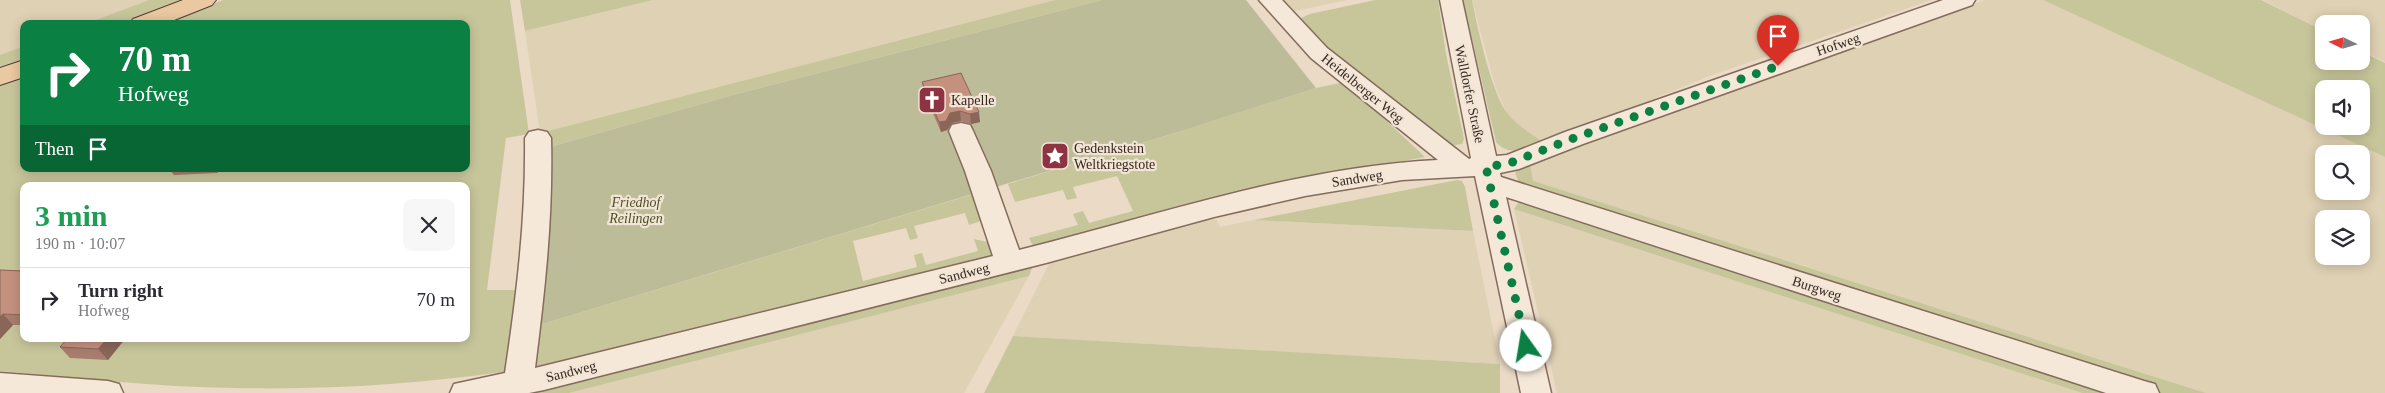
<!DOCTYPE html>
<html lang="en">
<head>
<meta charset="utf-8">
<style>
	:root { --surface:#fff; --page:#f7f7f7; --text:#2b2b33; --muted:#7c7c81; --line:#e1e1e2 }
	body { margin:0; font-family:"Times New Roman",serif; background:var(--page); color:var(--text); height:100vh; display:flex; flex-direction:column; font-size:19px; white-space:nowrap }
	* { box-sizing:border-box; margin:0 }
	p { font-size:16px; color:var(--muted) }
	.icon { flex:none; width:28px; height:28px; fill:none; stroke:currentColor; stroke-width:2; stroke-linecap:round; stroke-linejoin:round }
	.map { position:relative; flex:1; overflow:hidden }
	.details { position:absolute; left:20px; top:182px; width:450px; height:160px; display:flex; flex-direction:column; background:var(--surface); border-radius:10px; box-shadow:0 2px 12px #0003 }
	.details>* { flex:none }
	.top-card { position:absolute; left:20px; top:20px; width:450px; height:152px; border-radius:10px; box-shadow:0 2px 12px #0003; background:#0b8043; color:#fff; overflow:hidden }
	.needle { width:32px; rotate:275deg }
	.controls { position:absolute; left:2315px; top:15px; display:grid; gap:10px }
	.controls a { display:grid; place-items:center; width:55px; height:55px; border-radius:10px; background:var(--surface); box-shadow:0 2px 12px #0003; font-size:25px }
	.pin { position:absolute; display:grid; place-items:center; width:42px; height:42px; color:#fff; margin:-51px -21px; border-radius:50% 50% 50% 0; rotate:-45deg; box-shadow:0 0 5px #0007 }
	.pin .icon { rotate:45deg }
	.me { position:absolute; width:55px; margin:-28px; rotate:347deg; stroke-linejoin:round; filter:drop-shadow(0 0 4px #0008) }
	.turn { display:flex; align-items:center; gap:18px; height:105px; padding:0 15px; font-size:22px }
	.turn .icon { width:65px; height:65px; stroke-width:2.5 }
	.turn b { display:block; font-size:35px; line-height:42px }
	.then { display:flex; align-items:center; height:48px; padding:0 15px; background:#0003; gap:10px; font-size:19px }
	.round { display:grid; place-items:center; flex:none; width:52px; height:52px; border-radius:10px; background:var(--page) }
	.overview { display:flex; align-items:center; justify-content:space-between; height:85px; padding:0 15px }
	h1 { font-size:30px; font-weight:700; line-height:38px; color:#1e9e55 }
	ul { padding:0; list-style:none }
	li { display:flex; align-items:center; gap:15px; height:65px; padding:0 15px; border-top:1px solid var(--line) }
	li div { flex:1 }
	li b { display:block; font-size:19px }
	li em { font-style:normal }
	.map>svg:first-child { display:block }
	.farmland { fill:#dfd1b4; fill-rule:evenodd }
	.green { fill:#c7c69b; fill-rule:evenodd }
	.cemetery { fill:#bdbc99 }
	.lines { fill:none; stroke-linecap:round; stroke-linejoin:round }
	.minor-casing { stroke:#846c5d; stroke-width:3 }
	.major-casing { stroke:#523b31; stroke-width:2 }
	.minor { fill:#f6e8d8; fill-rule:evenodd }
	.major { fill:#eac8a1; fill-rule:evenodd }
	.wall { fill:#a97d6d }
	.shaded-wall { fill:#8a6659 }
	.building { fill:#c5917f; stroke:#8a6659 }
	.route { stroke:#0b8043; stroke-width:9; stroke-dasharray:0 16.2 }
	.labels { text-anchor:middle; stroke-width:4.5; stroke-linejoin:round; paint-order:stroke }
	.street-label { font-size:14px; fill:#352720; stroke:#f2e5d5 }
	.poi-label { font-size:14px; fill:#352720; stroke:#f2e5d5; text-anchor:start }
	.park-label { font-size:14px; font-style:italic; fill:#4c5028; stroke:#f2e5d5 }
</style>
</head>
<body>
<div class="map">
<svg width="2385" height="393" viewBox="0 0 2385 393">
	<rect width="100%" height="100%" fill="#eadac6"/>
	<g class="farmland">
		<polygon points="0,0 149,0 85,24 24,24 24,46 0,55"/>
		<polygon points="653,0 1055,0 540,133 525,31"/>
		<polygon points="1275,0 1347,0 1295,11"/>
		<polygon points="1472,0 1932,0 1715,74 1544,143 1521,127 1507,113 1495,86"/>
		<path d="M1985,0H2043L2385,157V393H2206L1532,181L1530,164ZM2324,154H2361V191H2324ZM2324,219H2361V256H2324Z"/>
		<polygon points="2263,0 2385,0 2385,62 2361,50 2361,24 2324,24 2324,31"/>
		<polygon points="1514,209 2082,393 1557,393"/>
		<polygon points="1205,219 1217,220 1220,227 1254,220 1473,231 1500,364 1013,336 1051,260"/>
		<polygon points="1029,276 964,393 569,393"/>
	</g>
	<g class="green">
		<polygon points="149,0 189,0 126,24 85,24"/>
		<path d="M223,0H510L529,134L506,138L487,290H518L517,370C423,384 329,390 234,388C156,387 78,378 0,371V86L24,77V169H466V24H161ZM24,186H466V339H24Z"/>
		<polygon points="520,0 653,0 525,31"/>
		<polygon points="1055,0 1102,0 733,95 550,147 540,133"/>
		<polygon points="1375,0 1438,0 1446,54 1464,139 1462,144 1449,146 1441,141 1304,29 1299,19 1310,14"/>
		<path d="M1463,0H1472C1477,26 1492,95 1508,114C1518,126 1532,134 1544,143C1527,148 1510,158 1496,142Z"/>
		<path d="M2043,0H2261L2324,31V61H2361V51L2385,63V157ZM2324,89H2361V126H2324Z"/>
		<polygon points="24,46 24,62 0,71 0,55"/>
		<polygon points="1345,82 1425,157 1300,181 1034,248 1029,238 1078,225 1073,214 1083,211 1089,223 1133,211 1117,176 1073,187 1077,198 1067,200 1063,190 1015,202 1008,184 1188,129 1316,88"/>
		<polygon points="1530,164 1533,181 2206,393 2082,393 1514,209 1527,190 1519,183 1515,172"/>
		<polygon points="1457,180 1462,181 1465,187 1473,231 1254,220"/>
		<polygon points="977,193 982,217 981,221 969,225 965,213 914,226 918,238 910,240 906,228 853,241 863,281 917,267 914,255 922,253 926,265 978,251 974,239 992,243 996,250 993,256 535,372 536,326"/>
		<polygon points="1033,265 1029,276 569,393 534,393 538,390"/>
		<polygon points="1013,336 1500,364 1500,393 984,393"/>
	</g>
	<polygon class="cemetery" points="1102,0 1246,0 1316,88 1188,129 536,326 550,147 733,95"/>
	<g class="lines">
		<defs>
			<g id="minor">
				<path d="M1259,0H1282L1327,48L1469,159L1471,158L1440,0H1462L1496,156L1507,155L1565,132L1943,0H1975L1972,5L1583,144L1519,169L1500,173L1501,177L2144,381L2155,384L2159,393H2106L1506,197L1551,393H1521L1475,176L1402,180L1305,196L1214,217L1046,263L544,390L529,393H450L454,384L505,373C517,293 526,219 525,138L529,132L538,130L547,132L551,138C553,217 545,289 535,368L993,256L965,171L949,131L952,125L961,123L970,125L973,131L991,171L1019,250C1157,216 1295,167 1438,160L1311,58Z"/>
				<polygon points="0,373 108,381 119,384 123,393 0,393"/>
			</g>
			<g id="major">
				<polygon points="183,0 216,0 212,5 164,24 129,24 133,19"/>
				<polygon points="24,60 24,77 0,85 0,68"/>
			</g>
		</defs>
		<use href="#minor" class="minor-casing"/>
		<use href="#major" class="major-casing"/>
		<use href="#minor" class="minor"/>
		<use href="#major" class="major"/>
	</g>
	<g class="wall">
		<polygon points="961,73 980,122 971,124 961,121 952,123 947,130 941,132 924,92 922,82"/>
		<polygon points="169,169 231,169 219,170 217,173 174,175"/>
		<polygon points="0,270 24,271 24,325 13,325 0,339"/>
		<polygon points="125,339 108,360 70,358 60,347"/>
	</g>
	<g class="shaded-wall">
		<polygon points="960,111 961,121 952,123 947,130 941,132 939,122 950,113"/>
		<polygon points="979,112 980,122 971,124 970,114"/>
		<polygon points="214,169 219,169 219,170 217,173"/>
		<polygon points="3,314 13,325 0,339 0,317"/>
		<polygon points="107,339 125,339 108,360 98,349"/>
	</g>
	<g class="building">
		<polygon points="961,73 979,112 970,114 960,111 950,113 946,121 939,122 922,82"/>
		<polygon points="0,270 24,271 24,315 3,314 0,317"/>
		<polygon points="67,339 107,339 98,349 60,347"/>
	</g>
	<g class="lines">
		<polyline class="route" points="1526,346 1486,167 1510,163 1574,138 1778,66"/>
	</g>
	<defs>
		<symbol id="church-square" viewBox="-11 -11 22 22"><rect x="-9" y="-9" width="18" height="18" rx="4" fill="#8e3342" stroke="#f2e5d5"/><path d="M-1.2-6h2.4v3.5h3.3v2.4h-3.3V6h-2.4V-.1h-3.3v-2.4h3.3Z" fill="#fff"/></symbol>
		<symbol id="sight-square" viewBox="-11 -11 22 22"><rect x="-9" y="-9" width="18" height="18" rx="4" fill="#8e3342" stroke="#f2e5d5"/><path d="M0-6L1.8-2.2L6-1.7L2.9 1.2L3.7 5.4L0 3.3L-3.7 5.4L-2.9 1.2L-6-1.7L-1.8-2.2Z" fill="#fff"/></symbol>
	</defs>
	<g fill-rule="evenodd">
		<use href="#church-square" x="916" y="84" width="32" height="32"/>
		<use href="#sight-square" x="1039" y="140" width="32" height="32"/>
	</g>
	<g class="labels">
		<g class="street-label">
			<text transform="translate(1838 44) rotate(-19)" y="5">Hofweg</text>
			<text transform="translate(1363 88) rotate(39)" y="5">Heidelberger Weg</text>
			<text transform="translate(1470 94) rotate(78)" y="5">Walldorfer Straße</text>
			<text transform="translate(1357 178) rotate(-9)" y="5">Sandweg</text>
			<text transform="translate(964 273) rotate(-14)" y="5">Sandweg</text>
			<text transform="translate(1817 288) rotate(18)" y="5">Burgweg</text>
			<text transform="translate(571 371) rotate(-14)" y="5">Sandweg</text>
		</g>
		<g class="poi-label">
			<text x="951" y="105">Kapelle</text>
			<text x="1074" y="153">Gedenkstein<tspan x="1074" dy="16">Weltkriegstote</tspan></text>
		</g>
		<g class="park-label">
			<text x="636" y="207">Friedhof<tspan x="636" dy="16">Reilingen</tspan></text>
		</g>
	</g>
</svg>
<div class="controls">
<a><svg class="needle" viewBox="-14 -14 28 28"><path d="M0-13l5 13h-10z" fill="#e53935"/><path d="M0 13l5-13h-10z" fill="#7c7c81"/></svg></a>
<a><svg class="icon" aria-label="sound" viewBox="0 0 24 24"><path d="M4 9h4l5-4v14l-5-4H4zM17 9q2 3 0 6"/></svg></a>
<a><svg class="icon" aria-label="search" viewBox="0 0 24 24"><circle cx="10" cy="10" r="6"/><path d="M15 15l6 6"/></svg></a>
<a><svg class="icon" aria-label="layers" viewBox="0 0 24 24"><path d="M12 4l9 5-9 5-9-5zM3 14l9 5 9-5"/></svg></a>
</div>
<div class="pin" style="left:1778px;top:66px;background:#d93025"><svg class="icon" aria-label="arrive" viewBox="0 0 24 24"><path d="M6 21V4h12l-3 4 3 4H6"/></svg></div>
<svg class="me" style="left:1526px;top:346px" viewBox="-20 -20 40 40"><circle r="19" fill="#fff"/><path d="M0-13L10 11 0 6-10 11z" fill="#0b8043"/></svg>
<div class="top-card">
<div class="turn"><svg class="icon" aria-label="right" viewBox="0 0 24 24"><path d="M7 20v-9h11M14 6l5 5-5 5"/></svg><div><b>70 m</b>Hofweg</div></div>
<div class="then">Then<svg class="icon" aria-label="arrive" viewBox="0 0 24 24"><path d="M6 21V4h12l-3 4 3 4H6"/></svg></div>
</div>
<section class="details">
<div class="overview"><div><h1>3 min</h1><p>190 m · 10:07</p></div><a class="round"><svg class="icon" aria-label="close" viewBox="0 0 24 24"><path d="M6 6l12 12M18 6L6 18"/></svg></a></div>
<ul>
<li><svg class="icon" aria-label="right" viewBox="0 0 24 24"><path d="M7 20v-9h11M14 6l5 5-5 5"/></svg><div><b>Turn right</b><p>Hofweg</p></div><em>70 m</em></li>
</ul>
</section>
</div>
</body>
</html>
